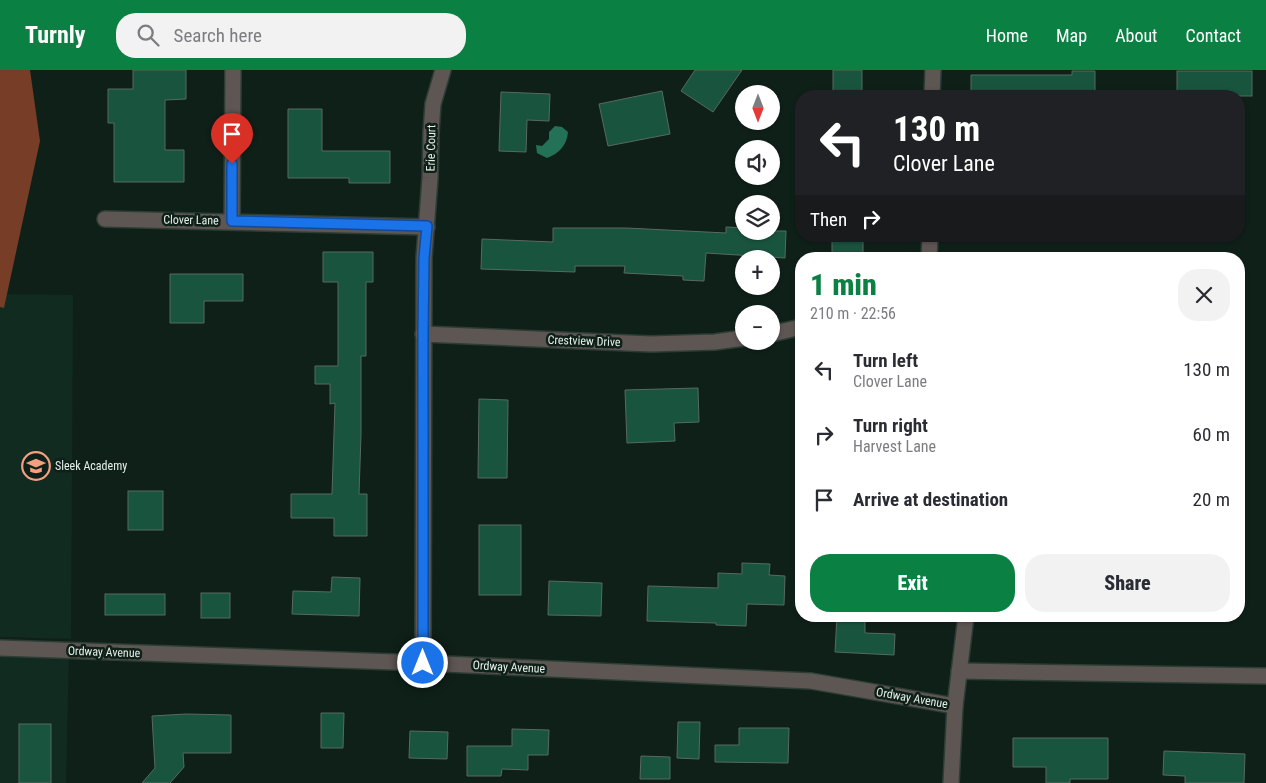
<!DOCTYPE html>
<html lang="en">
<head>
<meta charset="utf-8">
<style>
	:root { --surface:#fff; --page:#f2f2f3; --text:#2b2b33; --muted:#7c7c81; --accent:#0b8043 }
	body { margin:0; font-family:"Roboto Condensed",sans-serif; background:var(--page); color:var(--text); height:100vh; display:flex; flex-direction:column; font-size:19px; white-space:nowrap }
	* { box-sizing:border-box; margin:0 }
	p { font-size:16px; color:var(--muted) }
	.icon { flex:none; width:28px; height:28px; fill:none; stroke:currentColor; stroke-width:2; stroke-linecap:round; stroke-linejoin:round }
	.map { position:relative; flex:1; overflow:hidden }
	.side { position:absolute; left:795px; top:182px; width:450px; height:370px; display:flex; flex-direction:column; background:var(--surface); border-radius:20px; box-shadow:0 1px 4px #0004 }
	.side>* { flex:none }
	.banner { position:absolute; left:795px; top:20px; width:450px; height:152px; border-radius:20px; box-shadow:0 1px 4px #0004; background:#202124; color:#fff; overflow:hidden }
	.needle { width:32px; rotate:180deg }
	.fabs { position:absolute; left:735px; top:15px; display:grid; gap:10px }
	.fabs a { display:grid; place-items:center; width:45px; height:45px; border-radius:50%; background:var(--surface); box-shadow:0 1px 4px #0004; font-size:25px }
	.pin { position:absolute; display:grid; place-items:center; width:42px; height:42px; color:#fff; margin:-51px -21px; border-radius:50% 50% 50% 0; rotate:-45deg; box-shadow:0 0 5px #0007 }
	.pin .icon { rotate:45deg }
	.me { position:absolute; width:55px; margin:-28px; rotate:0deg; stroke-linejoin:round; filter:drop-shadow(0 0 4px #0008) }
	.turn { display:flex; align-items:center; gap:18px; height:105px; padding:0 15px; font-size:22px }
	.turn .icon { width:65px; height:65px; stroke-width:2.5 }
	.turn b { display:block; font-size:35px; line-height:42px }
	.then { display:flex; align-items:center; height:48px; padding:0 15px; background:#0003; gap:10px; font-size:19px }
	.round { display:grid; place-items:center; flex:none; width:52px; height:52px; border-radius:20px; background:var(--page) }
	.head { display:flex; align-items:center; justify-content:space-between; height:85px; padding:0 15px }
	h1 { font-size:30px; font-weight:800; line-height:38px; color:var(--accent) }
	.button { display:flex; gap:10px; margin-top:auto; padding:10px 15px }
	.button a { flex:1; height:58px; border-radius:20px; background:var(--accent); color:#fff; font-size:20px; font-weight:800; line-height:58px; text-align:center }
	.button a+a { background:var(--page); color:var(--text) }
	ul { padding:0; list-style:none }
	li { display:flex; align-items:center; gap:15px; height:65px; padding:0 15px }
	li div { flex:1 }
	li b { display:block; font-size:19px }
	li em { font-style:normal }
	header { display:flex; align-items:center; gap:30px; box-sizing:border-box; height:70px; padding:0 25px; background:var(--accent); color:#fff }
	header strong { font-size:24px }
	nav { display:flex; gap:28px; margin-inline-start:auto; font-size:18px }
	.search { width:350px; height:45px; background:var(--page); display:flex; align-items:center; gap:12px; box-sizing:border-box; padding:0 18px; border-radius:20px; color:var(--muted); font-size:19px }
	.map>svg:first-child { display:block }
	.built { fill:#112b21 }
	.forest { fill:#773d27 }
	.water { fill:#237156 }
	.building { fill:#19543f; stroke:#576a61 }
	.lines { fill:none; stroke-linecap:round; stroke-linejoin:round }
	.minor-casing { stroke:#2d3d36; stroke-width:18 }
	.minor { stroke:#5e5653; stroke-width:15 }
	.route-casing { stroke:#114b97; stroke-width:12 }
	.route { stroke:#1a73e8; stroke-width:9 }
	.labels { text-anchor:middle; stroke-width:5; stroke-linejoin:round; paint-order:stroke }
	.street-label { font-size:12px; fill:#e4efea; stroke:#0f2019 }
	.poi-label { font-size:12px; fill:#e4efea; stroke:#0f2019; text-anchor:start }
</style>
</head>
<body>
<header>
<strong>Turnly</strong>
<div class="search"><svg class="icon" aria-label="search" viewBox="0 0 24 24"><circle cx="10" cy="10" r="6"/><path d="M15 15l6 6"/></svg>Search here</div>
<nav><a>Home</a><a>Map</a><a>About</a><a>Contact</a></nav>
</header>
<div class="map">
<svg width="1266" height="713" viewBox="0 0 1266 713">
	<rect width="100%" height="100%" fill="#0f2019"/>
	<g class="built">
		<polygon points="0,224 73,225 71,569 0,567"/>
		<polygon points="0,578 69,581 66,713 0,713"/>
	</g>
	<polygon class="forest" points="0,0 30,0 40,71 4,238 0,237"/>
	<path class="water" d="M555,56L562,57L568,62C567,76 558,84 547,88L537,83L536,75L542,76L549,69V62Z"/>
	<g class="building">
		<polygon points="133,0 186,0 186,29 165,30 165,80 184,80 184,112 114,112 114,53 108,53 108,19 133,19"/>
		<polygon points="695,0 742,0 713,42 681,21"/>
		<rect x="833" y="0" width="29" height="26"/>
		<polygon points="1072,1 1095,1 1095,26 971,26 971,5 1072,5"/>
		<rect x="1177" y="1" width="75" height="25"/>
		<polygon points="662,21 670,64 608,76 599,34"/>
		<polygon points="501,22 550,24 549,51 527,50 526,82 499,81"/>
		<polygon points="288,39 322,39 322,81 390,81 390,113 349,113 349,108 288,108"/>
		<polygon points="726,157 744,158 744,161 786,161 785,188 706,183 704,211 683,210 683,206 624,203 625,196 575,196 575,202 481,199 482,169 553,172 553,158 627,158 726,163"/>
		<rect x="832" y="166" width="31" height="23"/>
		<polygon points="323,182 373,182 373,212 366,212 366,286 361,286 361,364 359,424 367,424 367,466 334,466 334,448 291,448 291,424 332,424 335,333 330,334 330,314 315,314 315,296 338,296 338,212 323,212"/>
		<polygon points="170,204 243,204 243,231 204,231 204,253 170,253"/>
		<polygon points="698,318 699,352 674,353 675,371 627,373 625,320"/>
		<polygon points="479,329 508,330 507,408 478,408"/>
		<rect x="128" y="421" width="35" height="39"/>
		<rect x="479" y="455" width="42" height="70"/>
		<polygon points="742,493 770,494 769,505 785,506 784,535 747,534 746,556 716,555 716,553 647,551 648,516 718,518 718,503 742,504"/>
		<polygon points="332,507 360,508 359,546 292,544 293,521 331,522"/>
		<polygon points="549,511 602,513 601,546 548,545"/>
		<rect x="201" y="523" width="29" height="25"/>
		<rect x="105" y="524" width="60" height="21"/>
		<polygon points="837,546 865,546 865,563 895,564 894,585 835,582"/>
		<polygon points="321,643 344,643 343,678 321,678"/>
		<polygon points="186,644 231,645 231,683 183,683 184,697 170,713 142,713 155,698 152,646"/>
		<polygon points="678,652 700,652 699,689 677,688"/>
		<rect x="19" y="654" width="32" height="59"/>
		<polygon points="739,658 789,658 788,693 715,692 715,675 739,675"/>
		<polygon points="512,659 549,660 548,685 528,685 528,700 502,699 501,706 467,706 467,676 512,676"/>
		<polygon points="410,661 448,662 447,689 409,688"/>
		<polygon points="1013,668 1108,668 1108,709 1070,709 1070,713 1046,713 1046,697 1013,697"/>
		<polygon points="1164,681 1245,684 1244,713 1185,713 1185,706 1163,705"/>
		<polygon points="641,686 670,687 670,709 640,709"/>
	</g>
	<g class="lines">
		<defs>
			<g id="minor">
				<polyline points="932,26 933,0"/>
				<polyline points="105,149 427,157"/>
				<polyline points="232,151 233,0"/>
				<polyline points="929,189 930,166"/>
				<polyline points="423,264 651,274 715,272 744,268"/>
				<polyline points="771,264 801,257"/>
				<polyline points="0,578 423,593 811,611 955,636"/>
				<polyline points="423,593 424,188 430,108 431,62 433,34 443,0"/>
				<polyline points="959,601 1266,606"/>
				<polyline points="951,713 955,636 966,546"/>
			</g>
		</defs>
		<use href="#minor" class="minor-casing"/>
		<use href="#minor" class="minor"/>
	</g>
	<g class="lines">
		<defs>
			<polyline id="route" points="232,94 232,151 427,156 424,188 423,264 423,593"/>
		</defs>
		<use href="#route" class="route-casing"/>
		<use href="#route" class="route"/>
	</g>
	<defs>
		<symbol id="school-ring" viewBox="-11 -11 22 22"><circle r="9.5" fill="#0f2019" stroke="#f2a081" stroke-width="1.5"/><path d="M0-5L7-2L0 1L-7-2ZM-4 1L0 2.5L4 1V4Q0 6-4 4Z" fill="#f2a081"/></symbol>
	</defs>
	<g fill-rule="evenodd">
		<use href="#school-ring" x="20" y="380" width="32" height="32"/>
	</g>
	<g class="labels">
		<g class="street-label">
			<text transform="translate(431 78) rotate(-89)" y="4">Erie Court</text>
			<text transform="translate(191 150) rotate(1)" y="4">Clover Lane</text>
			<text transform="translate(584 271) rotate(2)" y="4">Crestview Drive</text>
			<text transform="translate(104 582) rotate(2)" y="4">Ordway Avenue</text>
			<text transform="translate(509 597) rotate(3)" y="4">Ordway Avenue</text>
			<text transform="translate(912 628) rotate(10)" y="4">Ordway Avenue</text>
		</g>
		<g class="poi-label">
			<text x="55" y="400">Sleek Academy</text>
		</g>
	</g>
</svg>
<div class="fabs">
<a><svg class="needle" viewBox="-14 -14 28 28"><path d="M0-13l5 13h-10z" fill="#e53935"/><path d="M0 13l5-13h-10z" fill="#7c7c81"/></svg></a>
<a><svg class="icon" aria-label="sound" viewBox="0 0 24 24"><path d="M4 9h4l5-4v14l-5-4H4zM17 9q2 3 0 6"/></svg></a>
<a><svg class="icon" aria-label="layers" viewBox="0 0 24 24"><path d="M12 4l9 5-9 5-9-5zM3 14l9 5 9-5"/></svg></a>
<a>+</a>
<a>−</a>
</div>
<div class="pin" style="left:232px;top:94px;background:#d93025"><svg class="icon" aria-label="arrive" viewBox="0 0 24 24"><path d="M6 21V4h12l-3 4 3 4H6"/></svg></div>
<svg class="me" style="left:423px;top:593px" viewBox="-20 -20 40 40"><circle r="17" fill="#1a73e8" stroke="#fff" stroke-width="3"/><path d="M0-11L8 9 0 5-8 9z" fill="#fff"/></svg>
<div class="banner">
<div class="turn"><svg class="icon" aria-label="left" viewBox="0 0 24 24"><path d="M17 20v-9H6M10 6l-5 5 5 5"/></svg><div><b>130 m</b>Clover Lane</div></div>
<div class="then">Then<svg class="icon" aria-label="right" viewBox="0 0 24 24"><path d="M7 20v-9h11M14 6l5 5-5 5"/></svg></div>
</div>
<section class="side">
<div class="head"><div><h1>1 min</h1><p>210 m · 22:56</p></div><a class="round"><svg class="icon" aria-label="close" viewBox="0 0 24 24"><path d="M6 6l12 12M18 6L6 18"/></svg></a></div>
<ul>
<li><svg class="icon" aria-label="left" viewBox="0 0 24 24"><path d="M17 20v-9H6M10 6l-5 5 5 5"/></svg><div><b>Turn left</b><p>Clover Lane</p></div><em>130 m</em></li>
<li><svg class="icon" aria-label="right" viewBox="0 0 24 24"><path d="M7 20v-9h11M14 6l5 5-5 5"/></svg><div><b>Turn right</b><p>Harvest Lane</p></div><em>60 m</em></li>
<li><svg class="icon" aria-label="arrive" viewBox="0 0 24 24"><path d="M6 21V4h12l-3 4 3 4H6"/></svg><div><b>Arrive at destination</b></div><em>20 m</em></li>
</ul>
<div class="button"><a>Exit</a><a>Share</a></div>
</section>
</div>
</body>
</html>
